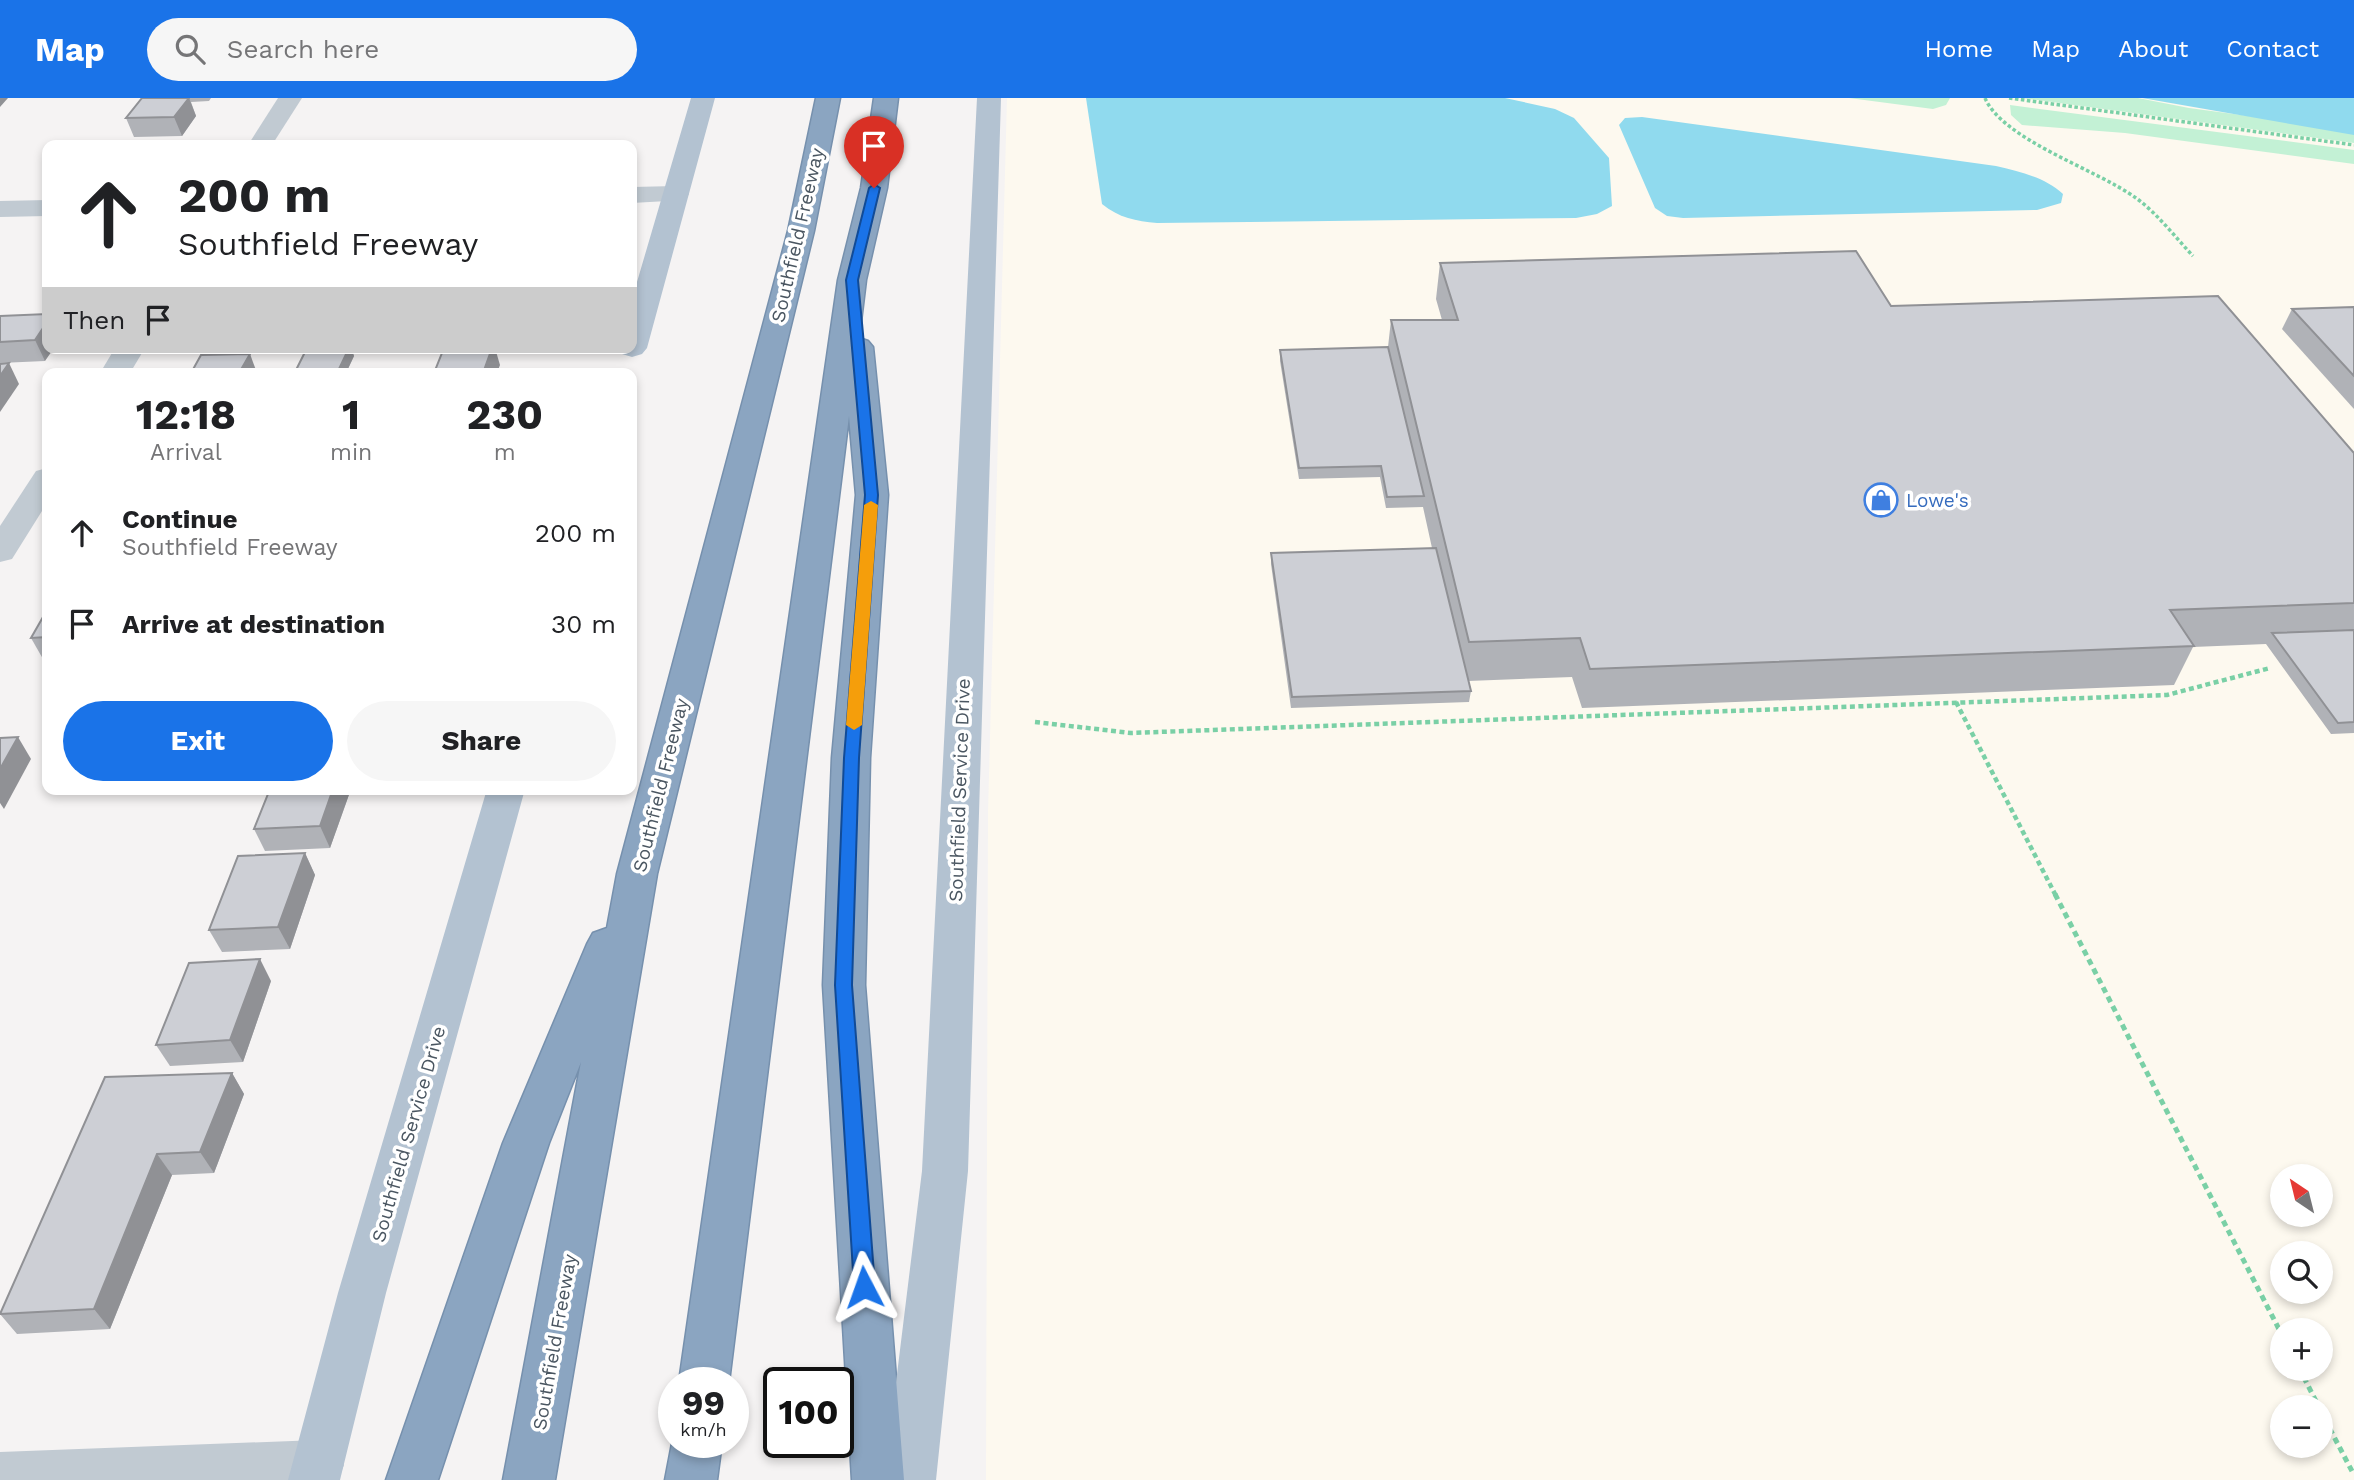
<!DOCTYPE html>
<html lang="en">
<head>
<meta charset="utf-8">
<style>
	:root { --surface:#fff; --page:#f6f6f6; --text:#202124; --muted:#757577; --accent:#1a73e8 }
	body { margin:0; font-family:"Work Sans",sans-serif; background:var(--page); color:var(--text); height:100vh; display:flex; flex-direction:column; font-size:26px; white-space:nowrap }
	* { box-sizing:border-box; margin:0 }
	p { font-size:23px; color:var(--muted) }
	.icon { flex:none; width:38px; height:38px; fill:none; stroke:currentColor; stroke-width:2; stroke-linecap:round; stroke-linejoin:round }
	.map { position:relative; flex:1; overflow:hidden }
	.side { position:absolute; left:42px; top:270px; width:595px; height:427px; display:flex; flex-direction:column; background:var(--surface); border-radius:14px; box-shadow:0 4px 10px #0003 }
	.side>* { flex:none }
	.guide { position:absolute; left:42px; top:42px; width:595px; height:214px; border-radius:14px; box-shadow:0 4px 10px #0003; background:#fff; color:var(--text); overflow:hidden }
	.needle { width:46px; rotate:325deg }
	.fabs { position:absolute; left:2270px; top:1066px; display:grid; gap:14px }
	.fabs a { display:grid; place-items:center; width:63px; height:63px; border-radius:50%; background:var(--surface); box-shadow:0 4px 10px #0003; font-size:35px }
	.speed { position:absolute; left:658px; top:1269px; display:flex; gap:14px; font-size:35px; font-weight:700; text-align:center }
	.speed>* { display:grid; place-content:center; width:91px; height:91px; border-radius:50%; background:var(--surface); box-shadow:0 4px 10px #0003; line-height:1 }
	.speed small { font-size:18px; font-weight:400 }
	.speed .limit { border:4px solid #111; border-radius:10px; background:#fff; color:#111 }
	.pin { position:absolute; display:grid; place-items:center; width:60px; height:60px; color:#fff; margin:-72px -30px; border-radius:50% 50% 50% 0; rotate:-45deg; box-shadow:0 0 7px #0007 }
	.pin .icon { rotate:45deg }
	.me { position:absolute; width:77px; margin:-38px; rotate:356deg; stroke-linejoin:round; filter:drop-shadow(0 0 5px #0008) }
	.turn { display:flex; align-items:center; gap:24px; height:147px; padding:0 21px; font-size:32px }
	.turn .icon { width:91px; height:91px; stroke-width:2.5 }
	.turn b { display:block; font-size:49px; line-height:60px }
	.then { display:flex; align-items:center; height:66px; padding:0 21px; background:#0003; gap:14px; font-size:26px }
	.eta { display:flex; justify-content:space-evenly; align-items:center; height:119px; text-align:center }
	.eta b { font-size:42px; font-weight:700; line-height:49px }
	.action { display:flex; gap:14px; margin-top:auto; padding:14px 21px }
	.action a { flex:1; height:80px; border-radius:42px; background:var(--accent); color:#fff; font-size:28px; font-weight:700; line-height:80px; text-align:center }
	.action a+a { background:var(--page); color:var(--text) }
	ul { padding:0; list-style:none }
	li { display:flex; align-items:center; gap:21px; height:91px; padding:0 21px }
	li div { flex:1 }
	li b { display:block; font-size:26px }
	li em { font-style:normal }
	header { display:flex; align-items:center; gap:42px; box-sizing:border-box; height:98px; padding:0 35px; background:var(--accent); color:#fff }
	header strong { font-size:33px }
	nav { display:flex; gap:38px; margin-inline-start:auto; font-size:24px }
	.search { width:490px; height:63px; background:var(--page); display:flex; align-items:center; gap:18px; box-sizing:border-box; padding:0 24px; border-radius:38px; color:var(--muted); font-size:26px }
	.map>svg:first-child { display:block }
	.commercial { fill:#fdf9ef; fill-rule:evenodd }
	.green { fill:#c3f1d5 }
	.water { fill:#90daee }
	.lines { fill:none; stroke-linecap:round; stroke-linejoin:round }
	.highway-casing { stroke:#7690ad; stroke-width:3 }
	.path-far2 { stroke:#7ad0a6; stroke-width:3.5; stroke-dasharray:3.5 2.5; stroke-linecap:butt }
	.path-far1 { stroke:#7ad0a6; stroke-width:4.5; stroke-dasharray:5 3.5; stroke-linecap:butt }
	.path { stroke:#7ad0a6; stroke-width:5; stroke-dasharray:6 4.5; stroke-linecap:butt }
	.minor { fill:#c1cad2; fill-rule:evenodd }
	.major { fill:#b3c2d1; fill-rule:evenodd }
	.highway { fill:#8ba5c1; fill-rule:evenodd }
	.wall { fill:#b0b2b7 }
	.shaded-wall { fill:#909195 }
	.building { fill:#cdcfd5; stroke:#909195; stroke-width:2 }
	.route { fill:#1a73e8; stroke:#114b97; stroke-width:2 }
	.slow { fill:#f59e0b }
	.labels { text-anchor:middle; stroke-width:7; stroke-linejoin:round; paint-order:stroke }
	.street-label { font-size:19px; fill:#4a5661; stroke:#fff }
	.shop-label { font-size:19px; fill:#366cbe; stroke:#fff; text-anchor:start }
</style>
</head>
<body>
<header>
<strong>Map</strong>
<div class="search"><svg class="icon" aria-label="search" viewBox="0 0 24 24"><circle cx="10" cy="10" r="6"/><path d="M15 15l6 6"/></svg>Search here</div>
<nav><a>Home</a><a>Map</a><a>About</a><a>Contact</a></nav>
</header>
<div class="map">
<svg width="2354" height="1382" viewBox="0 0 2354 1382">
	<rect width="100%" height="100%" fill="#f5f3f3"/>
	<path class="commercial" d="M1007,0H2354V1382H986L988,715ZM2282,1078H2320V1116H2282ZM2282,1155H2320V1194H2282ZM2282,1232H2320V1270H2282ZM2282,1309H2320V1348H2282Z"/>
	<g class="green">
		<polygon points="1849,0 1950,0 1946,7 1933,11"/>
		<polygon points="2022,0 2138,0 2189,10 2354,32 2354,45"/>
		<polygon points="2010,7 2354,52 2354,66 2125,35 2022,27 2011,17"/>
	</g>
	<g class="water">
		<path d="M1086,0H1505L1555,11L1574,20L1609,60L1612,108L1597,116L1576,120L1157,125C1136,123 1119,120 1102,106Z"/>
		<polygon points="2142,0 2354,0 2354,37"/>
		<path d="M1642,19L1996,68C2020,74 2045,79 2063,96L2061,105L2037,112L1683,120L1667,118L1655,110L1619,27L1625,20Z"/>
	</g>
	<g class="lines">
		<defs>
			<g id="highway">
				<polygon points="816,0 840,0 814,133 657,776 555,1382 503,1382 581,964 549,1045 438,1382 386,1382 503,1045 587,846 593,835 607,830 617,776 788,133"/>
				<polygon points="874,0 898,0 887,90 866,182 859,240 868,243 873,249 888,397 870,660 865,887 904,1382 852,1382 823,887 832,660 856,397 849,318 729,1284 679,1284 838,182 861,90"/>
				<polygon points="674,1335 674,1344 722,1344 717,1382 665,1382"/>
			</g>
		</defs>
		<use href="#highway" class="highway-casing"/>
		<g class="path-far2">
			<path d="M1985,0C2003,42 2096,71 2136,100C2157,115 2175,139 2193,158"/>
			<polyline points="2009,0 2354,47"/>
		</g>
		<g class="path-far1">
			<polyline points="1956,604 2056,798"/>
			<polyline points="1035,624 1131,635 2167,597 2270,570"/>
		</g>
		<g class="path">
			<polyline points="2055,796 2282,1237"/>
			<polyline points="2299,1270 2319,1309"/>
			<polyline points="2320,1312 2354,1377"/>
		</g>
		<g class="minor">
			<polygon points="278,0 302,0 272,47 248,47"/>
			<polygon points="676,88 685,90 689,96 685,102 632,105 632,89"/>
			<polygon points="47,102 47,118 0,119 0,103"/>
			<polygon points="115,250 145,250 130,275 100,275"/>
			<polygon points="47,370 47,405 12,461 0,464 0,428 36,373"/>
			<polygon points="318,1342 337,1349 344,1367 338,1382 0,1382 0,1354"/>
		</g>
		<g class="major">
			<polygon points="691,0 715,0 647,250 642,256 632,259 622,256 618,250 632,250 632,201"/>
			<polygon points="977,0 1001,0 968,1073 936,1382 884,1382 922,1073"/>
			<polygon points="487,691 525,691 386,1195 340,1382 288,1382 338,1195"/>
		</g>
		<use href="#highway" class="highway"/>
	</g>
	<g class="wall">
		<polygon points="142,0 211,0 209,3 191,4 196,18 182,38 134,39 126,20"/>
		<polygon points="1440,165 1891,208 2354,355 2354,635 2331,636 2266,546 2193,549 2174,587 1582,610 1572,579 1468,583 1471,593 1469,604 1291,610 1271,466 1271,455 1432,450 1423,409 1386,410 1380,379 1299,381 1280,263 1280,252 1388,249 1391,222 1442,222 1436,201"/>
		<polygon points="2354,209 2354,311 2282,231 2292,211"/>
		<polygon points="47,216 45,263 0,265 0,218"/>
		<polygon points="307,250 351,250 354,258 346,275 297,275 296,272"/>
		<polygon points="47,512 47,561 43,561 31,540"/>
		<polygon points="351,691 330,750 265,753 254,731"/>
		<polygon points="305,755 315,777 290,851 222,854 209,832"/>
		<polygon points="271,883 243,964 170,968 156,947"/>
		<polygon points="232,975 244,996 214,1075 172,1077 110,1231 17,1236 0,1216"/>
	</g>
	<g class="shaded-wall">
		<polygon points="0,0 8,0 0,9"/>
		<polygon points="189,0 196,18 182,38 174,19"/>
		<polygon points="47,224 47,250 54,250 45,263 35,242"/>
		<polygon points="349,250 351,250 354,258 346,275 340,275 339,271"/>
		<polygon points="492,250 495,250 500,267 497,275 483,275"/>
		<polygon points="250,256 257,275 239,275"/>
		<polygon points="9,265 19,286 0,314 0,278"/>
		<polygon points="18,639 31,661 4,711 0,705 0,671"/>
		<polygon points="333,691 351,691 330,750 320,728"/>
		<polygon points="305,755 315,777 290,851 278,829"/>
		<polygon points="260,861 271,883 243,964 230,942"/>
		<polygon points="232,975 244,996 214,1075 200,1054"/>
		<polygon points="157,1056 172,1077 110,1231 94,1211"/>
	</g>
	<g class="building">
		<polygon points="142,0 189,0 174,19 126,20"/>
		<polygon points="1856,153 1891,208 2218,198 2354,355 2354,505 2170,512 2194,548 1590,571 1580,540 1469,544 1391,222 1458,222 1440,165"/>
		<polygon points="2354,209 2354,278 2292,211"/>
		<polygon points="47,216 47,224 35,242 0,244 0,218"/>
		<polygon points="1388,249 1424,398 1387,399 1381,368 1299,370 1280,252"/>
		<polygon points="307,250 349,250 339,271 296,272"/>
		<polygon points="444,250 492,250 483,275 434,275"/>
		<polygon points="250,256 239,275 191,275 201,257"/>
		<polygon points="9,265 0,278 0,266"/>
		<polygon points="1436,450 1471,593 1292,599 1271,455"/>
		<polygon points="47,512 47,539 31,540"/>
		<polygon points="2354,532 2354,624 2338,625 2272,535"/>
		<polygon points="18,639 0,671 0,640"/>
		<polygon points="270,691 333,691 320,728 254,731"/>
		<polygon points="305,755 278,829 209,832 238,758"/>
		<polygon points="260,861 230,942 156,947 189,865"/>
		<polygon points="232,975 200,1054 157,1056 94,1211 0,1216 105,979"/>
	</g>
	<polygon class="route" points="874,86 880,90 858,182 878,397 859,660 852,887 875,1189 872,1196 864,1198 857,1196 854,1189 835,887 844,660 865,397 846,182 869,90"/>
	<polygon class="slow" points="871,403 878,407 862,627 854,632 846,627 864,407"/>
	<defs>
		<symbol id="shop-ring" viewBox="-11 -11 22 22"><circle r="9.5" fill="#fff" stroke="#3f7fe0" stroke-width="1.5"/><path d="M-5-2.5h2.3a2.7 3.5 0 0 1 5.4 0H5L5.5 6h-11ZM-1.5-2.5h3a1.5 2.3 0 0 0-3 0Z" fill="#3f7fe0"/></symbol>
	</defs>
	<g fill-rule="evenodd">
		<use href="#shop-ring" x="1862" y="383" width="38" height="38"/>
	</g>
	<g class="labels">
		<g class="street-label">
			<text transform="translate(797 137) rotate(-77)" y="7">Southfield Freeway</text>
			<text transform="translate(660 687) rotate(-76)" y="7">Southfield Freeway</text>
			<text transform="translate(959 692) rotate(-88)" y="7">Southfield Service Drive</text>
			<text transform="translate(408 1036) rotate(-74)" y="7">Southfield Service Drive</text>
			<text transform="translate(554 1244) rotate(-80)" y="7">Southfield Freeway</text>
		</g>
		<g class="shop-label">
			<text x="1906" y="409">Lowe's</text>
		</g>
	</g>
</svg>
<div class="fabs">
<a><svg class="needle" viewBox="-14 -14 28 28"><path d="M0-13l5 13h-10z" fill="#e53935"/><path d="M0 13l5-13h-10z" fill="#757577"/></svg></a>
<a><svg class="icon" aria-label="search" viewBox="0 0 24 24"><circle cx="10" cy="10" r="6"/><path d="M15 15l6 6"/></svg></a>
<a>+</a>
<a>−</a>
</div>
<div class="speed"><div>99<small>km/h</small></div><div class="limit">100</div></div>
<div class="pin" style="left:874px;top:90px;background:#d93025"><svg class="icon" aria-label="arrive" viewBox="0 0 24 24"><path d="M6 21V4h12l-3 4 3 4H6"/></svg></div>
<svg class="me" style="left:864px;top:1189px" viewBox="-20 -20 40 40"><path d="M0-17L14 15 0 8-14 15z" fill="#1a73e8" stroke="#fff" stroke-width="4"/></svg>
<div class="guide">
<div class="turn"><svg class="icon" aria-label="ahead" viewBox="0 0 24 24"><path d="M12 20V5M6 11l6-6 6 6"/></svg><div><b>200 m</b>Southfield Freeway</div></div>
<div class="then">Then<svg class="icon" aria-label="arrive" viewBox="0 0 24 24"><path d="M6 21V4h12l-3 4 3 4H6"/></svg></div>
</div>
<section class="side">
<div class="eta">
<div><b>12:18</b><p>Arrival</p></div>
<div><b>1</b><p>min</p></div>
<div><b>230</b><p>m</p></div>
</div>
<ul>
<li><svg class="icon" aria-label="ahead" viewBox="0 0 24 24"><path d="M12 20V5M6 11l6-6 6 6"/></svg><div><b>Continue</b><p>Southfield Freeway</p></div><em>200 m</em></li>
<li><svg class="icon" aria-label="arrive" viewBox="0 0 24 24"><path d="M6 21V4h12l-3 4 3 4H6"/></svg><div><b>Arrive at destination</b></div><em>30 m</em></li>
</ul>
<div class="action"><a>Exit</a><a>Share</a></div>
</section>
</div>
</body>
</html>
